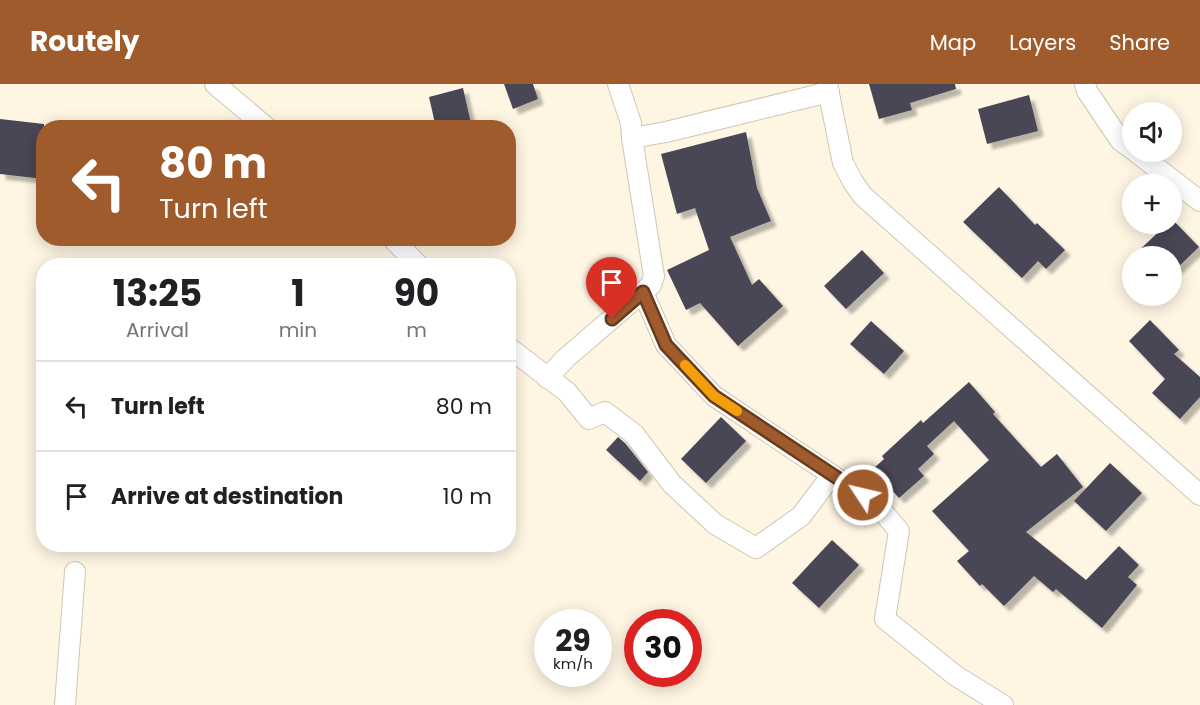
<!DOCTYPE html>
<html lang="en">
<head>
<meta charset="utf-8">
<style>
	:root { --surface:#fff; --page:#f2f2f2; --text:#202124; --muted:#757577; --line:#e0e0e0; --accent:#a05b2d }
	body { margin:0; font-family:Poppins,sans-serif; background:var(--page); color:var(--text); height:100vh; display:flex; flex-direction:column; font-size:22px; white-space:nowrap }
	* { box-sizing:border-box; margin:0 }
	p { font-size:20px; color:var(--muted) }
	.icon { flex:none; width:33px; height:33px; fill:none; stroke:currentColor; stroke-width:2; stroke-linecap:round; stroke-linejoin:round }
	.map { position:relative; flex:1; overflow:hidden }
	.details { position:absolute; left:36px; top:174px; width:480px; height:294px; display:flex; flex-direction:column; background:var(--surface); border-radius:24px; box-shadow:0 3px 15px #0003 }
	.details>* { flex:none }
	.hud { position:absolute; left:36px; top:36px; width:480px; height:126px; border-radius:24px; box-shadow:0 3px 15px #0003; background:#a05b2d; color:#fff; overflow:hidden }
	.buttons { position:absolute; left:1122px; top:18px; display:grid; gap:12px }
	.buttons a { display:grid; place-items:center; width:60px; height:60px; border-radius:50%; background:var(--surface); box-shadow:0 3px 15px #0003; font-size:30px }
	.speed { position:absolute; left:534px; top:525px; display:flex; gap:12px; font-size:30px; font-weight:700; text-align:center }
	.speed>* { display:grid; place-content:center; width:78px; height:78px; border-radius:50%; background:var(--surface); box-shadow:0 3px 15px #0003; line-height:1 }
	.speed small { font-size:15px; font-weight:400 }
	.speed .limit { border:9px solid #d22; background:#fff; color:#111 }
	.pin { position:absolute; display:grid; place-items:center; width:51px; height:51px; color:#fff; margin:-62px -26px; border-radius:50% 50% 50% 0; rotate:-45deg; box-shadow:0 0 6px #0007 }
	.pin .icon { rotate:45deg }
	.me { position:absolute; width:66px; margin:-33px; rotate:305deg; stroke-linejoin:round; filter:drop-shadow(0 0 4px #0008) }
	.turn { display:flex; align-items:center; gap:21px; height:126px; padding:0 24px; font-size:27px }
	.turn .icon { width:78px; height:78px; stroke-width:2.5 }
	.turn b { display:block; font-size:42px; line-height:51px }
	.eta { display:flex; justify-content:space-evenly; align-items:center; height:102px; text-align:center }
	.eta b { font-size:36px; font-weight:700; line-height:42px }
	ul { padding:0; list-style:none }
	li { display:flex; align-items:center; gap:18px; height:90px; padding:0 24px; border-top:2px solid var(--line) }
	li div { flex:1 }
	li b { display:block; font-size:22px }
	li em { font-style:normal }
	header { display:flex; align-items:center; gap:36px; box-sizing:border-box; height:84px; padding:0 30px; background:var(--accent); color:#fff }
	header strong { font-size:28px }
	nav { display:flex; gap:33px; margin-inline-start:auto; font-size:21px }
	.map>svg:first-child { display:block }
	.building { fill:#4a4757; filter:url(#shadow) }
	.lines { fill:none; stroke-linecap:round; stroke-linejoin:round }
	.minor-casing { stroke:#cfc7b5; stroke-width:22 }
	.minor { stroke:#fff; stroke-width:20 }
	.route-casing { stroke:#683b1d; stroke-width:15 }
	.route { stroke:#a05b2d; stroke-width:10 }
	.slow { stroke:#f59e0b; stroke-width:10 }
</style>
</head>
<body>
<header>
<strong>Routely</strong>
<nav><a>Map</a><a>Layers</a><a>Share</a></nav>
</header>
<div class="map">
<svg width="1200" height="621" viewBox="0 0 1200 621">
	<defs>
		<filter id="shadow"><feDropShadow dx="5.5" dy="5.5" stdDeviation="1.5" flood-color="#0004"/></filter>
	</defs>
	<rect width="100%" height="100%" fill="#fef5e3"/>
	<g class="building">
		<polygon points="504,0 533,0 538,15 513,25"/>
		<polygon points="869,0 955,0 956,5 910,19 912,26 879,35"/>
		<polygon points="463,4 472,44 436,44 429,13"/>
		<polygon points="1029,11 1038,47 987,60 978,25"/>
		<polygon points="0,35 44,40 44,95 0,90"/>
		<polygon points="746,48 757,104 771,137 730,153 752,201 759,195 783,222 738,262 700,219 686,226 667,186 709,166 695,124 677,130 661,70"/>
		<polygon points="999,103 1035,141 1037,139 1065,166 1046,185 1038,177 1022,194 963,138"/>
		<polygon points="1172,135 1199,163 1172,189 1172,172 1133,172 1167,140 1172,140"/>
		<polygon points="862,166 884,189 846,225 824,202"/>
		<polygon points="1150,236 1179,266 1174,270 1200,293 1200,313 1180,335 1152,309 1165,295 1129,257"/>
		<polygon points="871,237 904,267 884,290 850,260"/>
		<polygon points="969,298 995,328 993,330 1041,383 1057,370 1083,403 1026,448 1086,496 1119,462 1139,481 1128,493 1137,501 1102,544 1056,505 1053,508 1034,492 1004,522 982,500 980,502 957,477 969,467 932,427 989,376 954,337 927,362 934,370 918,385 924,392 899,414 873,385 884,375 882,372 921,336 923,339"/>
		<polygon points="721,333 746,357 706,399 681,375"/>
		<polygon points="618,353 625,359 648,388 640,397 606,366"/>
		<polygon points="1110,379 1142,409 1106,447 1074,417"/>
		<polygon points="832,456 859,481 819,524 792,499"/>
	</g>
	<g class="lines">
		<defs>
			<g id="minor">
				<polyline points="215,0 267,44"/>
				<polyline points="618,0 631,39 632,54 666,48 829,8"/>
				<polyline points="827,0 843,79 853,98 863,112 1200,411"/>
				<polyline points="1085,0 1087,7 1120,56 1132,65"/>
				<polyline points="1136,68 1200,117"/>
				<polyline points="392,154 419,182"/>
				<polyline points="643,208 666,261 714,312 832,391"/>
				<polyline points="508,263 567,308 589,335 605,328 634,350 672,400 715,440 756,464 801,432 832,391 878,422 899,447 885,535 956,592 1003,621"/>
				<polyline points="547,294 566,274 651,201 654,192 632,54"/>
				<polyline points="65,621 75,488"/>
			</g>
		</defs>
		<use href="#minor" class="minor-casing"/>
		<use href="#minor" class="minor"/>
	</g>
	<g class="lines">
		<defs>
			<polyline id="route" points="612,235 643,208 666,261 714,312 863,411"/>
		</defs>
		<use href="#route" class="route-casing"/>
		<use href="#route" class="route"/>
		<polyline class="slow" points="685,281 714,312 737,327"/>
	</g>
</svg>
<div class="buttons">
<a><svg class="icon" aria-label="sound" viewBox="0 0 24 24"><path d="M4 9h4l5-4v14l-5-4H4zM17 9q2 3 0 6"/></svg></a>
<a>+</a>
<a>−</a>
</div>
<div class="speed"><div>29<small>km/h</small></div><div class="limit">30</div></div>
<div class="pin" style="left:612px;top:235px;background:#d93025"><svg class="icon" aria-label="arrive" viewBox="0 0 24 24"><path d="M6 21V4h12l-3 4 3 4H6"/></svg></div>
<svg class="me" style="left:863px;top:411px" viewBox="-20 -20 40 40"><circle r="17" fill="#a05b2d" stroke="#fff" stroke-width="3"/><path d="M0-11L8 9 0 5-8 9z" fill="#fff"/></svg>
<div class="hud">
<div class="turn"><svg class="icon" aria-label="left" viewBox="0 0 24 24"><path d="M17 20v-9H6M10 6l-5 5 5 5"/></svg><div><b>80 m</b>Turn left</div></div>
</div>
<section class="details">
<div class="eta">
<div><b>13:25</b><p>Arrival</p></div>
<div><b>1</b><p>min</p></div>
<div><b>90</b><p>m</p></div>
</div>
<ul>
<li><svg class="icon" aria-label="left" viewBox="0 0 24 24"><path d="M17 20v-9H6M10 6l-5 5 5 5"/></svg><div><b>Turn left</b></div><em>80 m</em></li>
<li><svg class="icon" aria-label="arrive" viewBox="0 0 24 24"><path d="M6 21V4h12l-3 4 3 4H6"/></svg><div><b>Arrive at destination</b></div><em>10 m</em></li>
</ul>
</section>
</div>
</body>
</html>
